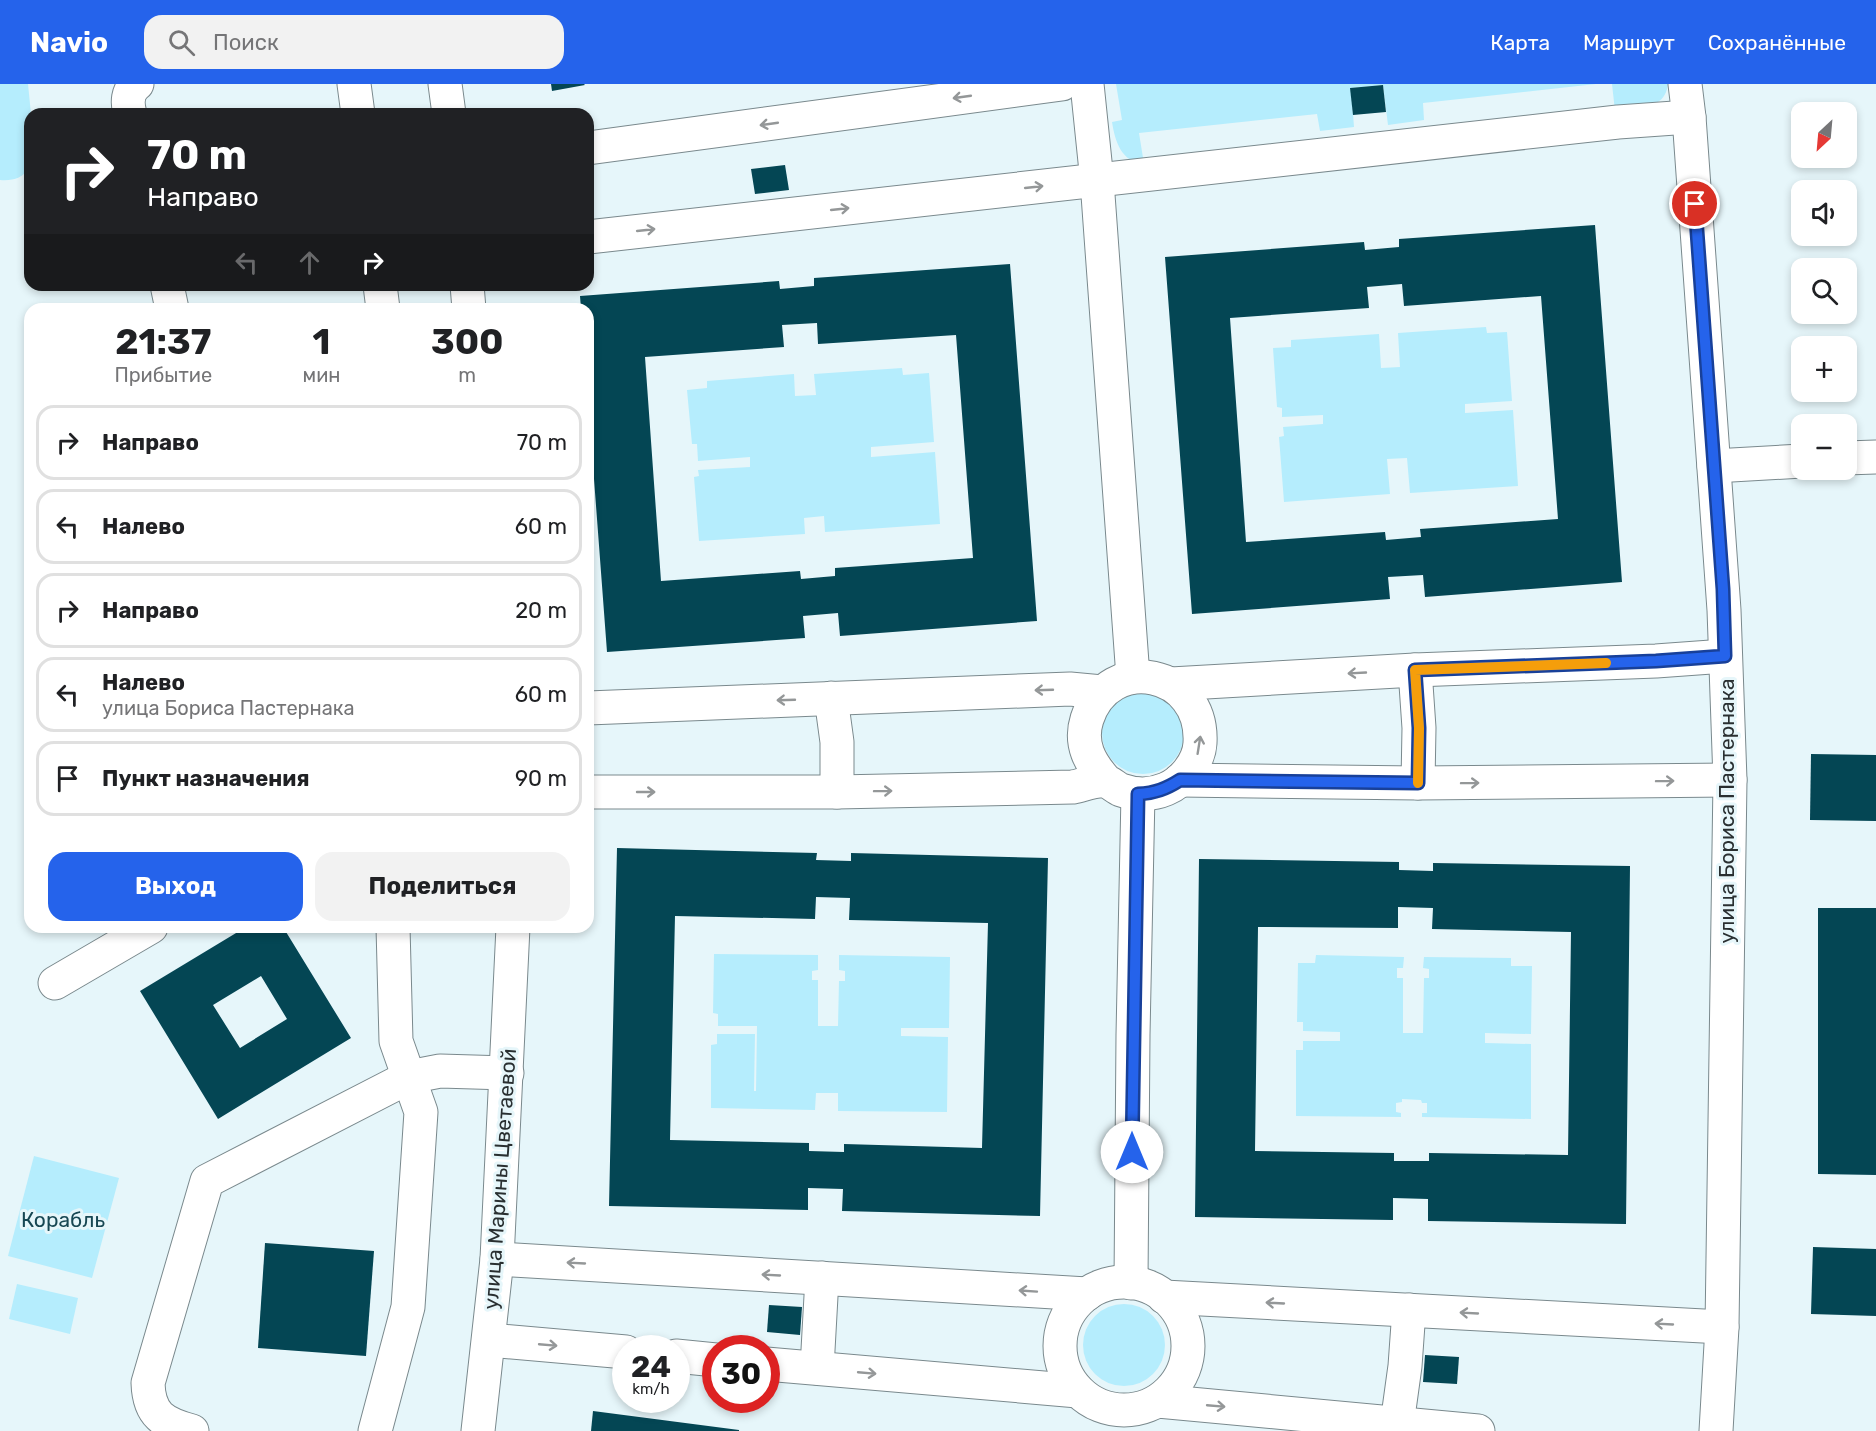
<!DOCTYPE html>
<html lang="ru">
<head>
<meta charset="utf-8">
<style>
	:root { --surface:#fff; --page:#f2f2f2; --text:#202124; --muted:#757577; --line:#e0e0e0; --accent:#2563eb }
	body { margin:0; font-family:Rubik,sans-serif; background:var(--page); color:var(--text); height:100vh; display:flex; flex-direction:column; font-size:22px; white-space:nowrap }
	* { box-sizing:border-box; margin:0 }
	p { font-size:20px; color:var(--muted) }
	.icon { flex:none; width:33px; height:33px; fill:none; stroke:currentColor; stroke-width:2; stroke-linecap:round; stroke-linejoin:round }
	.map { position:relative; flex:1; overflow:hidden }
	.side { position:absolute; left:24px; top:219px; width:570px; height:630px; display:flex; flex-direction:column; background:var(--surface); border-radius:18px; box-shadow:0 3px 9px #0003 }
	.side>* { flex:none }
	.hud { position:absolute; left:24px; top:24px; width:570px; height:183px; border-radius:18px; box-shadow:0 3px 9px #0003; background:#202124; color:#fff; overflow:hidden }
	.needle { width:39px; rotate:206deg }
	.fabs { position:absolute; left:1791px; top:18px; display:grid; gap:12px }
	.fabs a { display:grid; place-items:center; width:66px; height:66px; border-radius:12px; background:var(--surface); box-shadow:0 3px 9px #0003; font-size:30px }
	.speed { position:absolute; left:612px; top:1251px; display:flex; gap:12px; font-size:30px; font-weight:700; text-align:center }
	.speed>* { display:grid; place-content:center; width:78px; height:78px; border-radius:50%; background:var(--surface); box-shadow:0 3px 9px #0003; line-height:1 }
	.speed small { font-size:15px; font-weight:400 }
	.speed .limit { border:9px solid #d22; background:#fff; color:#111 }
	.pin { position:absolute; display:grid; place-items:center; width:51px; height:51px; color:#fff; margin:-26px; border:3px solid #fff; border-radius:50%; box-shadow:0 2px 6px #0007 }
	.me { position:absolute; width:66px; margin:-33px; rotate:0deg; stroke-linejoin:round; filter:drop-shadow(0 0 4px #0008) }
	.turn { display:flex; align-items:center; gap:21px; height:126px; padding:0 24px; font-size:27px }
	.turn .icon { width:78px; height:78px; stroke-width:2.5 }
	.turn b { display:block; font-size:42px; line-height:51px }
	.lanes { display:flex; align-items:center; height:57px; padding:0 24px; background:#0003; justify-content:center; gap:30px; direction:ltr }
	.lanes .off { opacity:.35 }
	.eta { display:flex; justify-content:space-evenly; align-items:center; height:102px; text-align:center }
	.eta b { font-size:36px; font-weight:700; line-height:42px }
	.cta { display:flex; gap:12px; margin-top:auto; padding:12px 24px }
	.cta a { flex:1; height:69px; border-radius:18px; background:var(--accent); color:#fff; font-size:24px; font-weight:700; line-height:69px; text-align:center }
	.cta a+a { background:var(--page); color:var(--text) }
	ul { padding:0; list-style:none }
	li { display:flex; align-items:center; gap:18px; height:75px; margin:0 12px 9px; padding:0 12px; border:3px solid var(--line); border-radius:18px }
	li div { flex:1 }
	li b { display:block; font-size:22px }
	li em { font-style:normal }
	header { display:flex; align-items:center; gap:36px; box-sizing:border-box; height:84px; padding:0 30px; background:var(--accent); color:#fff }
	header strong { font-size:28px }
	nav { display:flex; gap:33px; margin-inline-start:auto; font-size:21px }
	.search { width:420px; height:54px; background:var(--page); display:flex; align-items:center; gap:15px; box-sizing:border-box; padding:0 21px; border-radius:18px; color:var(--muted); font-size:22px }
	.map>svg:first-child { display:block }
	.green { fill:#b5edfd }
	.building { fill:#044654; fill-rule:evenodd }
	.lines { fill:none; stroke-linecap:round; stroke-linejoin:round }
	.minor-casing { stroke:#7a898d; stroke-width:35 }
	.minor { stroke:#fff; stroke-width:33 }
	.oneway { stroke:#949798 }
	.route-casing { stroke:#184099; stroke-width:15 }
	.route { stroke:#2563eb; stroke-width:10 }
	.slow { stroke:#f59e0b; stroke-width:10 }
	.labels { text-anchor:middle; stroke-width:6; stroke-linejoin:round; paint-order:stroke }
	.street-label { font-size:21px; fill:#292f31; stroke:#e6f6fa }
	.park-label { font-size:21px; fill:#174753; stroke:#e6f6fa }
</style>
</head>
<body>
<header>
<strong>Navio</strong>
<div class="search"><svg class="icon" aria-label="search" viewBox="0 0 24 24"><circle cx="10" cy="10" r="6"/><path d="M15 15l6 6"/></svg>Поиск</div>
<nav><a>Карта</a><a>Маршрут</a><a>Сохранённые</a></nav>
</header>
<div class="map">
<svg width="1876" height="1347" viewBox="0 0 1876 1347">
	<rect width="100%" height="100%" fill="#e6f6fa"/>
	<g class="green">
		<path d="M0,0H28L31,30L30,84C22,94 13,97 0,96Z"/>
		<path d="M1116,0H1596L1423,19L1424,36L1388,41L1383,1L1351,4L1354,43L1320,47L1317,30L1139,49L1144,80C1121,78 1115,57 1112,38L1122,36Z"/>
		<path d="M1612,0H1668C1665,27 1636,24 1615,27Z"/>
		<polygon points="1486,243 1487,249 1507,248 1512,317 1465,320 1465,329 1513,326 1518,402 1410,409 1407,374 1387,375 1390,410 1284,418 1279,353 1284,352 1283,343 1323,340 1323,331 1282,333 1282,324 1277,323 1273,264 1291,263 1291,256 1379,250 1381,284 1400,283 1398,249"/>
		<polygon points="902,284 903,291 929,289 934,358 871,363 871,373 935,368 940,440 825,448 824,432 804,434 805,450 699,457 694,393 699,392 698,386 750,383 750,373 698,377 697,360 692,360 687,306 707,304 707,297 794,290 795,312 816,311 814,290"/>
		<circle cx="1143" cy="649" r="41"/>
		<polygon points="714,870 818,871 818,886 812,887 812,896 818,896 818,942 838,942 839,897 845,897 845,887 839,886 839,871 950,873 949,944 901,944 901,952 948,953 947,1028 838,1027 838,1009 816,1009 815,1026 711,1024 711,961 717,960 717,950 755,950 754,1007 756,1007 757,942 718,942 718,930 713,929"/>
		<polygon points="1316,871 1404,873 1403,884 1397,884 1397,894 1403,894 1403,949 1423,949 1424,894 1429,894 1429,885 1423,884 1424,873 1511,874 1511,882 1532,882 1531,950 1485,949 1485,959 1531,960 1531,1035 1422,1033 1422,1029 1427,1029 1427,1019 1422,1019 1421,1016 1402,1015 1402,1018 1396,1019 1396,1028 1401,1029 1401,1033 1296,1032 1296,966 1303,966 1303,957 1340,957 1340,948 1303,947 1303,938 1297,938 1298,879 1315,879"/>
		<polygon points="34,1072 119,1094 92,1194 8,1172"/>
		<polygon points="17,1200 78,1214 70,1250 9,1235"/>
		<circle cx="1124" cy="1261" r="41"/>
	</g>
	<g class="building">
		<polygon points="551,0 584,0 585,1 552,7"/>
		<polygon points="1383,1 1386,28 1353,31 1350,4"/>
		<polygon points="785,81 789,106 755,110 751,85"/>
		<path d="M1595,141L1622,498L1425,513L1423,491L1388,493L1390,515L1192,530L1165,173L1364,158L1365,166L1399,163V155ZM1402,200L1404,222L1541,212L1558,435L1420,445L1421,453L1386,456L1385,448L1246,458L1230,234L1369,224L1367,203Z"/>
		<path d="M1010,180L1037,537L840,552L838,529L803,532L805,554L607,568L588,315V225H581L580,212L779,197L780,205L814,202V194ZM817,239L818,260L956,251L973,474L835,484V492L801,495L800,487L661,497L645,273L784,263L782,241Z"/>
		<polygon points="1811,670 1876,671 1876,737 1810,736"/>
		<path d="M617,764L817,769L816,776L851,777V769L1048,774L1040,1132L842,1127L843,1105L808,1104V1126L609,1122ZM816,813L850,814L849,836L988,839L982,1064L844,1060V1068L809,1067V1059L670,1056L675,832L815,835Z"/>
		<path d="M1199,775L1399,778V786L1433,787V779L1630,782L1626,1140L1428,1137V1115L1393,1114V1136L1195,1133ZM1398,823L1433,824L1432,845L1571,848L1568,1071L1429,1069V1077H1394V1069L1255,1067L1258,843L1398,844Z"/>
		<polygon points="1818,824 1876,824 1876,1091 1818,1090"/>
		<path d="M246,843H283L351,954L218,1035L140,907ZM261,892L287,935L240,964L213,921Z"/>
		<polygon points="265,1159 374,1167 366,1272 258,1264"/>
		<polygon points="1813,1163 1876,1165 1876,1232 1811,1230"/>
		<polygon points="769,1221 802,1223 800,1251 767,1248"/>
		<polygon points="1425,1271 1459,1273 1457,1300 1423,1298"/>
		<polygon points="593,1327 739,1346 739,1347 591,1347"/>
	</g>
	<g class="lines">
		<defs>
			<g id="minor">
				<polyline points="354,0 358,30"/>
				<polyline points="445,0 449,30"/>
				<polyline points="1087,0 1097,97 1133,593"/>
				<polyline points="1685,0 1689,33 1724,526 1730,696 1722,1243 1716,1347"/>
				<path d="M130,30C127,19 127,7 137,0"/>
				<polyline points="588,64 1062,0"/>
				<polyline points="588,153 1618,38 1689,33"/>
				<polyline points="167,201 172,225"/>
				<polyline points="380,201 383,225"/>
				<polyline points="467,201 469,225"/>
				<polyline points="1846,374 1876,373"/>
				<polyline points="1714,382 1802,377"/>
				<polyline points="1415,586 1419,644 1418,699"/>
				<polyline points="1171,600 1415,586 1656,577 1725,572"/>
				<polyline points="831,614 837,658 837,708"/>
				<polyline points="588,624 1070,605 1102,608"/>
				<polyline points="1180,696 1418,699 1730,696"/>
				<path d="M588,708H837L1073,703C1083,701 1096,696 1105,697C1110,698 1116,704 1121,706C1135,711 1152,711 1166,705C1183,698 1199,678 1200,659C1204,586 1109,567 1087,635C1079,660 1090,679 1106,697"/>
				<polyline points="55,899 151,843"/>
				<polyline points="497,1175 1087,1210"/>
				<circle cx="1124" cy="1262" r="64"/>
				<polyline points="1131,1199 1133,951 1138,710"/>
				<polyline points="1164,1213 1722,1243"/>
				<polyline points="489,1256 626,1268"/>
				<polyline points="676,1272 716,1276"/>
				<polyline points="766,1280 1078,1307"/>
				<polyline points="817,1284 822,1194"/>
				<polyline points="1158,1317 1478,1347"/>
				<polyline points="1397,1340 1405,1282 1409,1226"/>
				<path d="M192,1347C163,1339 149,1331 148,1299L207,1097L409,993L440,987L507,989"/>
				<polyline points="375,1347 408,1223 421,1028 396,957 393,843"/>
				<polyline points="478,1347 497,1175 513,843"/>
			</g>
		</defs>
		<use href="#minor" class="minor-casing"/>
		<use href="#minor" class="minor"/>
	</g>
	<defs><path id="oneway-shaft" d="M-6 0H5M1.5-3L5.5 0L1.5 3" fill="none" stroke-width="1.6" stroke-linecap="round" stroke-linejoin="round" transform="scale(1.5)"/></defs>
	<g class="oneway">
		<use href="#oneway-shaft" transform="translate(962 13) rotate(172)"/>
		<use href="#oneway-shaft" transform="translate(769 40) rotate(172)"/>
		<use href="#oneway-shaft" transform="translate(1034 103) rotate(-6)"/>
		<use href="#oneway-shaft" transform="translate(840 125) rotate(-6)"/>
		<use href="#oneway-shaft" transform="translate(646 146) rotate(-6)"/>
		<use href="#oneway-shaft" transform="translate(1357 589) rotate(177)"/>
		<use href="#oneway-shaft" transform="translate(1044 606) rotate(178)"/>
		<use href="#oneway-shaft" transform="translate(786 616) rotate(178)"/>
		<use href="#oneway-shaft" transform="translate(1199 661) rotate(-81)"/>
		<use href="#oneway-shaft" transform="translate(1665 697) rotate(-1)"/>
		<use href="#oneway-shaft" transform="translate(1470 699) rotate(-1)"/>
		<use href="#oneway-shaft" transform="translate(883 707) rotate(-1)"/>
		<use href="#oneway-shaft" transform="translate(646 708)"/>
		<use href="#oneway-shaft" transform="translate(576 1179) rotate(-177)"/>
		<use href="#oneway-shaft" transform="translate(771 1191) rotate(-177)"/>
		<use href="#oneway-shaft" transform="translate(1028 1207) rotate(-176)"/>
		<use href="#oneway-shaft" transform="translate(1275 1219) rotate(-177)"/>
		<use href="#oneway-shaft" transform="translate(1469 1229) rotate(-177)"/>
		<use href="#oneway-shaft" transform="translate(1664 1240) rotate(-177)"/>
		<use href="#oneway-shaft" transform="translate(548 1261) rotate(5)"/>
		<use href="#oneway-shaft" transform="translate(867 1289) rotate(5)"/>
		<use href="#oneway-shaft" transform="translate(1216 1322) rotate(5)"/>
	</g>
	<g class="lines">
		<defs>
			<path id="route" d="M1132,1068L1138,710C1155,709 1166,705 1180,696L1418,699L1419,644L1415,586L1656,577L1725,572L1723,505L1695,120"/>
		</defs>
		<use href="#route" class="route-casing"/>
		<use href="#route" class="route"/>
		<polyline class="slow" points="1418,699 1419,644 1415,586 1606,579"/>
	</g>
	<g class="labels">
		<g class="street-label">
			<text transform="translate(1727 727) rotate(-90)" y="7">улица Бориса Пастернака</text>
			<text transform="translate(500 1095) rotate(-86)" y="7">улица Марины Цветаевой</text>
		</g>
		<g class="park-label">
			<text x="63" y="1143">Корабль</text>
		</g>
	</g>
</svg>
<div class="fabs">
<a><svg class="needle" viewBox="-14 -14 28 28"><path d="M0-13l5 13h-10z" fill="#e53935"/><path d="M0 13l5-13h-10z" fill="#757577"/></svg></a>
<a><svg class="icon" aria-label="sound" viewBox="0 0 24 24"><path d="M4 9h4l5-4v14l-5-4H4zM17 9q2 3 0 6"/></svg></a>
<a><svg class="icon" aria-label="search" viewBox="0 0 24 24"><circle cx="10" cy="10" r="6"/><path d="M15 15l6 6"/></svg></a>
<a>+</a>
<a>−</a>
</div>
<div class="speed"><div>24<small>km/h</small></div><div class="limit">30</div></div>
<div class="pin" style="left:1695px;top:120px;background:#d93025"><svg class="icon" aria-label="arrive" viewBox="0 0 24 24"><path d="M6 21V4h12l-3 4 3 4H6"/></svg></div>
<svg class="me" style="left:1132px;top:1068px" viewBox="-20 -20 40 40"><circle r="19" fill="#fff"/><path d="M0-13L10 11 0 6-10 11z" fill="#2563eb"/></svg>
<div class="hud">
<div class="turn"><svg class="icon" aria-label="right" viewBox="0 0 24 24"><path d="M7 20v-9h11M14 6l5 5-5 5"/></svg><div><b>70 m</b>Направо</div></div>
<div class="lanes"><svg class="icon off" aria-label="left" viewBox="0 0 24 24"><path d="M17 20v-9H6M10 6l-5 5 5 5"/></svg><svg class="icon off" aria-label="ahead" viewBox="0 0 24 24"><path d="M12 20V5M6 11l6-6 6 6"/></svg><svg class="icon" aria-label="right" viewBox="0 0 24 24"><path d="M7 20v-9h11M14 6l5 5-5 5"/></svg></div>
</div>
<section class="side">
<div class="eta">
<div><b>21:37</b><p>Прибытие</p></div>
<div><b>1</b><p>мин</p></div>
<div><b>300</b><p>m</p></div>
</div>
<ul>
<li><svg class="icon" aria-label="right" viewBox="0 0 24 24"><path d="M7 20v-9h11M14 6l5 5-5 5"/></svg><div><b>Направо</b></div><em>70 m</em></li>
<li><svg class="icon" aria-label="left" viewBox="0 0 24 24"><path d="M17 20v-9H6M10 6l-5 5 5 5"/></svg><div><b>Налево</b></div><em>60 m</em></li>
<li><svg class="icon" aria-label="right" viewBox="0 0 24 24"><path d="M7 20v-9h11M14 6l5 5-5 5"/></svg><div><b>Направо</b></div><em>20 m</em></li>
<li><svg class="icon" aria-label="left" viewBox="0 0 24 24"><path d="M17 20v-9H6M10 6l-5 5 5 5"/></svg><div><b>Налево</b><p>улица Бориса Пастернака</p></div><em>60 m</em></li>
<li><svg class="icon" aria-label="arrive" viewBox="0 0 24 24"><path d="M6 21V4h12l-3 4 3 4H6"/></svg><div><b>Пункт назначения</b></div><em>90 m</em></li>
</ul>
<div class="cta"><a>Выход</a><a>Поделиться</a></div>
</section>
</div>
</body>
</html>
